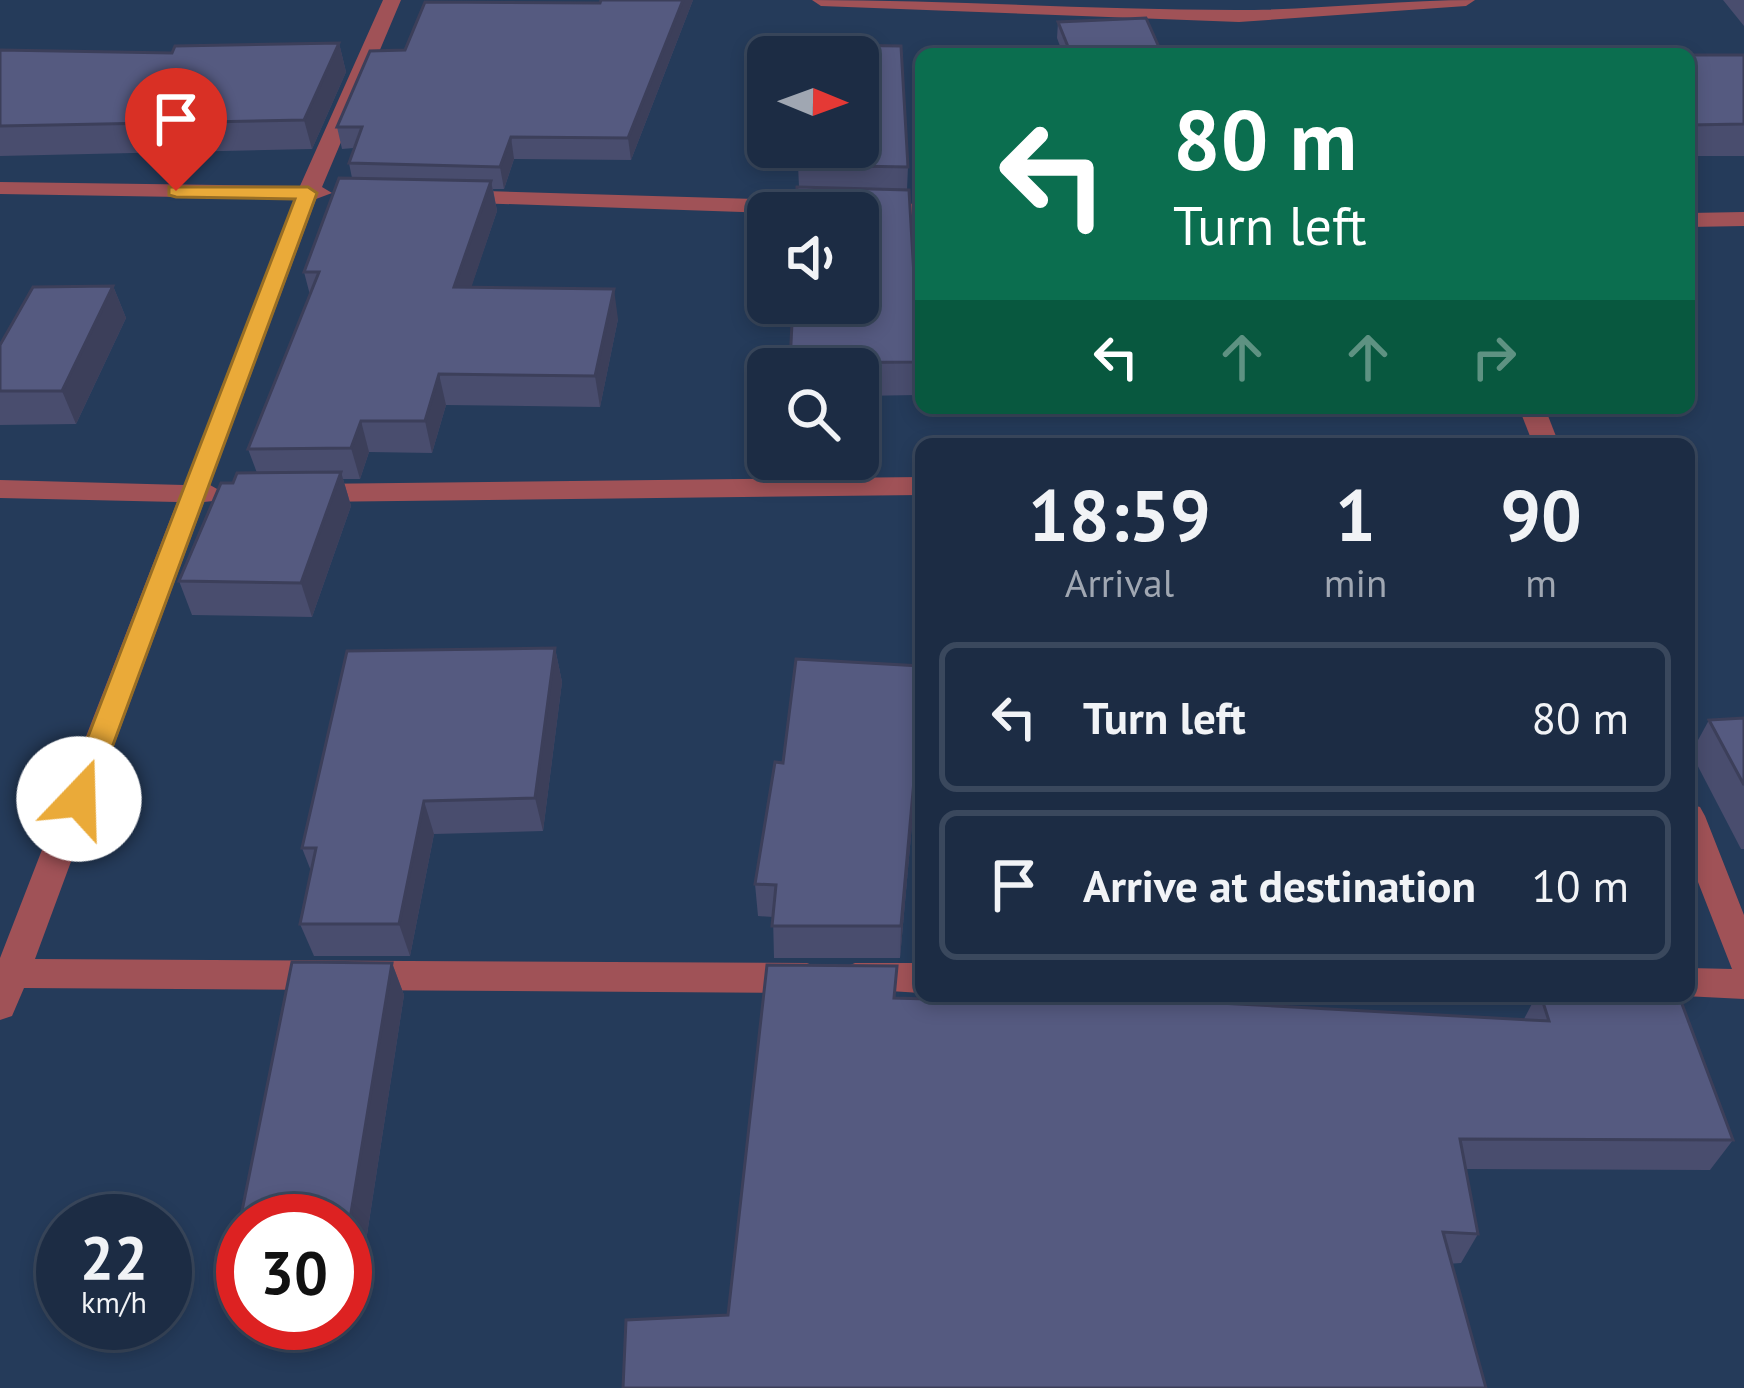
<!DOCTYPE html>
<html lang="en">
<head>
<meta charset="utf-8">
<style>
	:root { --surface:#1c2c44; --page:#25344b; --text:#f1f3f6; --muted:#a0a7b2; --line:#3a485d }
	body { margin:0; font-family:"PT Sans",sans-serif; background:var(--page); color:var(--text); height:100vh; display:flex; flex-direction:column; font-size:45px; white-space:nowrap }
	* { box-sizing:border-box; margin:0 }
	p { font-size:39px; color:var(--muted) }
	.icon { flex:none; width:66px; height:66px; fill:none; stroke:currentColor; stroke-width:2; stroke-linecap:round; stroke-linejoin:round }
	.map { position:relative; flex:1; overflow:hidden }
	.details { position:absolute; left:915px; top:438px; width:780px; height:564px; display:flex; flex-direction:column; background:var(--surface); border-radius:18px; box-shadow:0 6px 18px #0003,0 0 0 3px var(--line) }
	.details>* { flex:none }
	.banner { position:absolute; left:915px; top:48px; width:780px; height:366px; border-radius:18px; box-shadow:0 6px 18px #0003,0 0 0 3px var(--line); background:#0b6e4f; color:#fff; overflow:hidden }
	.needle { width:78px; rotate:91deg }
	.tools { position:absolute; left:747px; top:36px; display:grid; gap:24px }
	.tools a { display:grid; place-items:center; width:132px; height:132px; border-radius:18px; background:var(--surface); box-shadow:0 6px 18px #0003,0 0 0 3px var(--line); font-size:60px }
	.speed { position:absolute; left:36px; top:1194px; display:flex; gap:24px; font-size:60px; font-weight:700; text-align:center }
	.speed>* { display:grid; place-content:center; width:156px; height:156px; border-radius:50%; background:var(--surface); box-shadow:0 6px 18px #0003,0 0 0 3px var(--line); line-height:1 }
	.speed small { font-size:30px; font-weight:400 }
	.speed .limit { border:18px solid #d22; background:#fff; color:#111 }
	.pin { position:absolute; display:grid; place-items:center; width:102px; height:102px; color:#fff; margin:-123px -51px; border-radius:50% 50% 50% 0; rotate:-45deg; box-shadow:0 0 12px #0007 }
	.pin .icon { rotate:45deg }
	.me { position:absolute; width:132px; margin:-66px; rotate:21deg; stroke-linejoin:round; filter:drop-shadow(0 0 9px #0008) }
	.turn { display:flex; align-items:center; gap:42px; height:252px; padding:0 60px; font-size:54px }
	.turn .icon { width:156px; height:156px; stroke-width:2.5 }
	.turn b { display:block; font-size:84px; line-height:102px }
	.lanes { display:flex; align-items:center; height:114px; padding:0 60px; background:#0003; justify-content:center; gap:60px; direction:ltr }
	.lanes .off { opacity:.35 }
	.eta { display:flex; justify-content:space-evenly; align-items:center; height:204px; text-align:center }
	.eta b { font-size:72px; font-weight:700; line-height:84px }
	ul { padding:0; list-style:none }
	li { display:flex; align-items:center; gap:36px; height:150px; margin:0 24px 18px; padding:0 36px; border:6px solid var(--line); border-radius:18px }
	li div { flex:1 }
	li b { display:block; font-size:45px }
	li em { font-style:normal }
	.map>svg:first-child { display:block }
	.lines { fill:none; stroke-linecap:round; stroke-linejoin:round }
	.minor { fill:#a05257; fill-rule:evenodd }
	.wall { fill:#494d6e }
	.shaded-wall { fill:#3c3f5a }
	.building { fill:#555a80; stroke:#3c3f5a; stroke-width:3 }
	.route { fill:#eaaa39; stroke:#986e25; stroke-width:3 }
</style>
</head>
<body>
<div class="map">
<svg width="1744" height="1388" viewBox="0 0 1744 1388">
	<rect width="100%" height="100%" fill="#253b5a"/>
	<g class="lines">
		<g class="minor">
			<polygon points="383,0 401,0 322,187 332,193 316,199 210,485 226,494 222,500 204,502 35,959 807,963 819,968 824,978 819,988 807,993 24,988 12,1016 0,1020 0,958 177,502 0,498 0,480 184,485 295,199 0,194 0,182 300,186"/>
			<path d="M812,0C953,0 1094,10 1236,10C1316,10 1395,0 1475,0L1466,6L1239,22L821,6Z"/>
			<polygon points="453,190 921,204 921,218 445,202 445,192"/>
			<polygon points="1744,212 1744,226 1689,227 1689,213"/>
			<polygon points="1519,408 1545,408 1559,444 1533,444"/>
			<polygon points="921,477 921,495 309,502 296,493 309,484"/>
			<polygon points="1689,804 1700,807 1705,816 1744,915 1744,999 1684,996 1689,996 1689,968 1732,969 1689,859"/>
			<polygon points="855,963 921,963 921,993 843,988 838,978 843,968"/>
		</g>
	</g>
	<g class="wall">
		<polygon points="693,0 631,160 514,159 504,189 493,189 497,211 471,287 618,319 600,407 446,405 432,453 369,452 360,479 343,479 351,506 312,617 192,615 179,581 233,483 257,473 248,449 310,295 304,272 352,178 349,163 354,148 342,149 337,127 405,50 600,3"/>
		<polygon points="1723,0 1744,0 1744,26"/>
		<polygon points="1058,22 1162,54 1063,54 1057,38"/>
		<polygon points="339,43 346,72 312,149 0,156 0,50 172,53"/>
		<rect x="1689" y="55" width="55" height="101"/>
		<polygon points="798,165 908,167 907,190 919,362 918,395 858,396 858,369 791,369 799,187"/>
		<polygon points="113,286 126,318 76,424 0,425 0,345"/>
		<polygon points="555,648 562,682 543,831 434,834 410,956 314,956 300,924 311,871 302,848"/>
		<polygon points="921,666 921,724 900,958 774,958 773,917 758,916 755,884 783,763"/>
		<polygon points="1744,718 1744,849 1741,849 1691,753 1709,720"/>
		<polygon points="292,962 392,963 404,995 364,1254 345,1255 345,1221 243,1221 243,1240 238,1231"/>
		<polygon points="1064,996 1219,996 1220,1003 1524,1019 1536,996 1679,996 1733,1140 1710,1170 1466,1169 1478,1234 1461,1263 728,1315 896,998 1065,1003"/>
	</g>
	<g class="shaded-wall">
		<polygon points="683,0 693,0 631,160 628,138"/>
		<polygon points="339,43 346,72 312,149 304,120"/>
		<polygon points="511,137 514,159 504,189 500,167"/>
		<polygon points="491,181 497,211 461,318 454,287"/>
		<polygon points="113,286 126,318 76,424 62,391"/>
		<polygon points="614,289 618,319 600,407 595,376"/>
		<polygon points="439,374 446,405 432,453 425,421"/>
		<polygon points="361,421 369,452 360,479 351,448"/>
		<polygon points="341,472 351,506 312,617 301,583"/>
		<polygon points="555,648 562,682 543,831 535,798"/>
		<polygon points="921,702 921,724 900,958 901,926"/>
		<polygon points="424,801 434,834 410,956 399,924"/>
		<polygon points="392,963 404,995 364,1254 349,1225"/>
	</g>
	<g class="building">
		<polygon points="601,0 683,0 628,138 511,137 500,167 349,163 362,127 337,127 370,51 405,50 425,2 600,3"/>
		<polygon points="1146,18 1162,54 1071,54 1058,22"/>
		<polygon points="339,43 304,120 0,126 0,50 172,53 175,46"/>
		<polygon points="833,45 901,46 908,167 798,165 798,147 858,147 858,57 831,57"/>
		<polygon points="1689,55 1744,55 1744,124 1689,125"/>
		<polygon points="339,178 491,181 454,287 614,289 595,376 439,374 425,421 361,421 351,448 248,449 319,272 304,272"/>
		<polygon points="797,187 909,190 919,362 790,363 793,303 858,303 858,213 796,213"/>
		<polygon points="113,286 62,391 0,391 0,345 33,287"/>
		<polygon points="341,472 301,583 179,581 221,483 233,483 237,473"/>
		<polygon points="555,648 535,798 424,801 399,924 300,924 316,848 302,848 347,651"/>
		<polygon points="796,659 921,666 921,702 901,926 772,926 776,885 755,884 775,762 783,763"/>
		<polygon points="1744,718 1744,785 1709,720"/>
		<polygon points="292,962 392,963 349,1225 345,1226 345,1221 243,1221 243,1231 238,1231"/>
		<polygon points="767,965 897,966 894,998 1073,1003 1072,996 1219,996 1220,1003 1549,1021 1541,996 1679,996 1733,1140 1460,1139 1478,1234 1443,1232 1486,1388 623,1388 626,1320 728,1315"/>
	</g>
	<polygon class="route" points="169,187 308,187 317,193 93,799 79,810 64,799 295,199 176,197 169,195"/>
</svg>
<div class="tools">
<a><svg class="needle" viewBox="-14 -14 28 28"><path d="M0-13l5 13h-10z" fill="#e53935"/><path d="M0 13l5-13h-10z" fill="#a0a7b2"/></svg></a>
<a><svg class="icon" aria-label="sound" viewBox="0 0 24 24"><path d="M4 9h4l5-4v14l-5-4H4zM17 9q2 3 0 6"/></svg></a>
<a><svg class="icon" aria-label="search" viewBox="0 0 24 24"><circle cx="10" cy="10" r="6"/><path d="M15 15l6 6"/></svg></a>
</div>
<div class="speed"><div>22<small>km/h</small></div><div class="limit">30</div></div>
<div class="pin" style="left:176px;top:191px;background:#d93025"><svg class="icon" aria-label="arrive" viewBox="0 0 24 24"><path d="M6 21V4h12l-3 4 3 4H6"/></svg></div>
<svg class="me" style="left:79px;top:799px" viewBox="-20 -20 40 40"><circle r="19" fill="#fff"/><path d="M0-13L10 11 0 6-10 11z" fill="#eaaa39"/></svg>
<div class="banner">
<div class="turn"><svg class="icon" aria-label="left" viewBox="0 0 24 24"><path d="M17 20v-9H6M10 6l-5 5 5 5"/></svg><div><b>80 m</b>Turn left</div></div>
<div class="lanes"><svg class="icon" aria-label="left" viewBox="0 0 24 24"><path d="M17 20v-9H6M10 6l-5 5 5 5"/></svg><svg class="icon off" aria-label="ahead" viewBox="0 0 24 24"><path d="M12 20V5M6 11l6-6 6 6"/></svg><svg class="icon off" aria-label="ahead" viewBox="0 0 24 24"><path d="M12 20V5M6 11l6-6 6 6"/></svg><svg class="icon off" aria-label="right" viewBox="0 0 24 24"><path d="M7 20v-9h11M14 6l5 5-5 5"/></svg></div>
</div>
<section class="details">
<div class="eta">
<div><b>18:59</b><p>Arrival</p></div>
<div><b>1</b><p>min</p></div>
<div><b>90</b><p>m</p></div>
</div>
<ul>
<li><svg class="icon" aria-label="left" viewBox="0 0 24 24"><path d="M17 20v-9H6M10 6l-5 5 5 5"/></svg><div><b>Turn left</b></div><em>80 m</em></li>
<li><svg class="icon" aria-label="arrive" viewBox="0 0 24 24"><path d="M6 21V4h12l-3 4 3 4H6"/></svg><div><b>Arrive at destination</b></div><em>10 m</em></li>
</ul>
</section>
</div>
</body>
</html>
